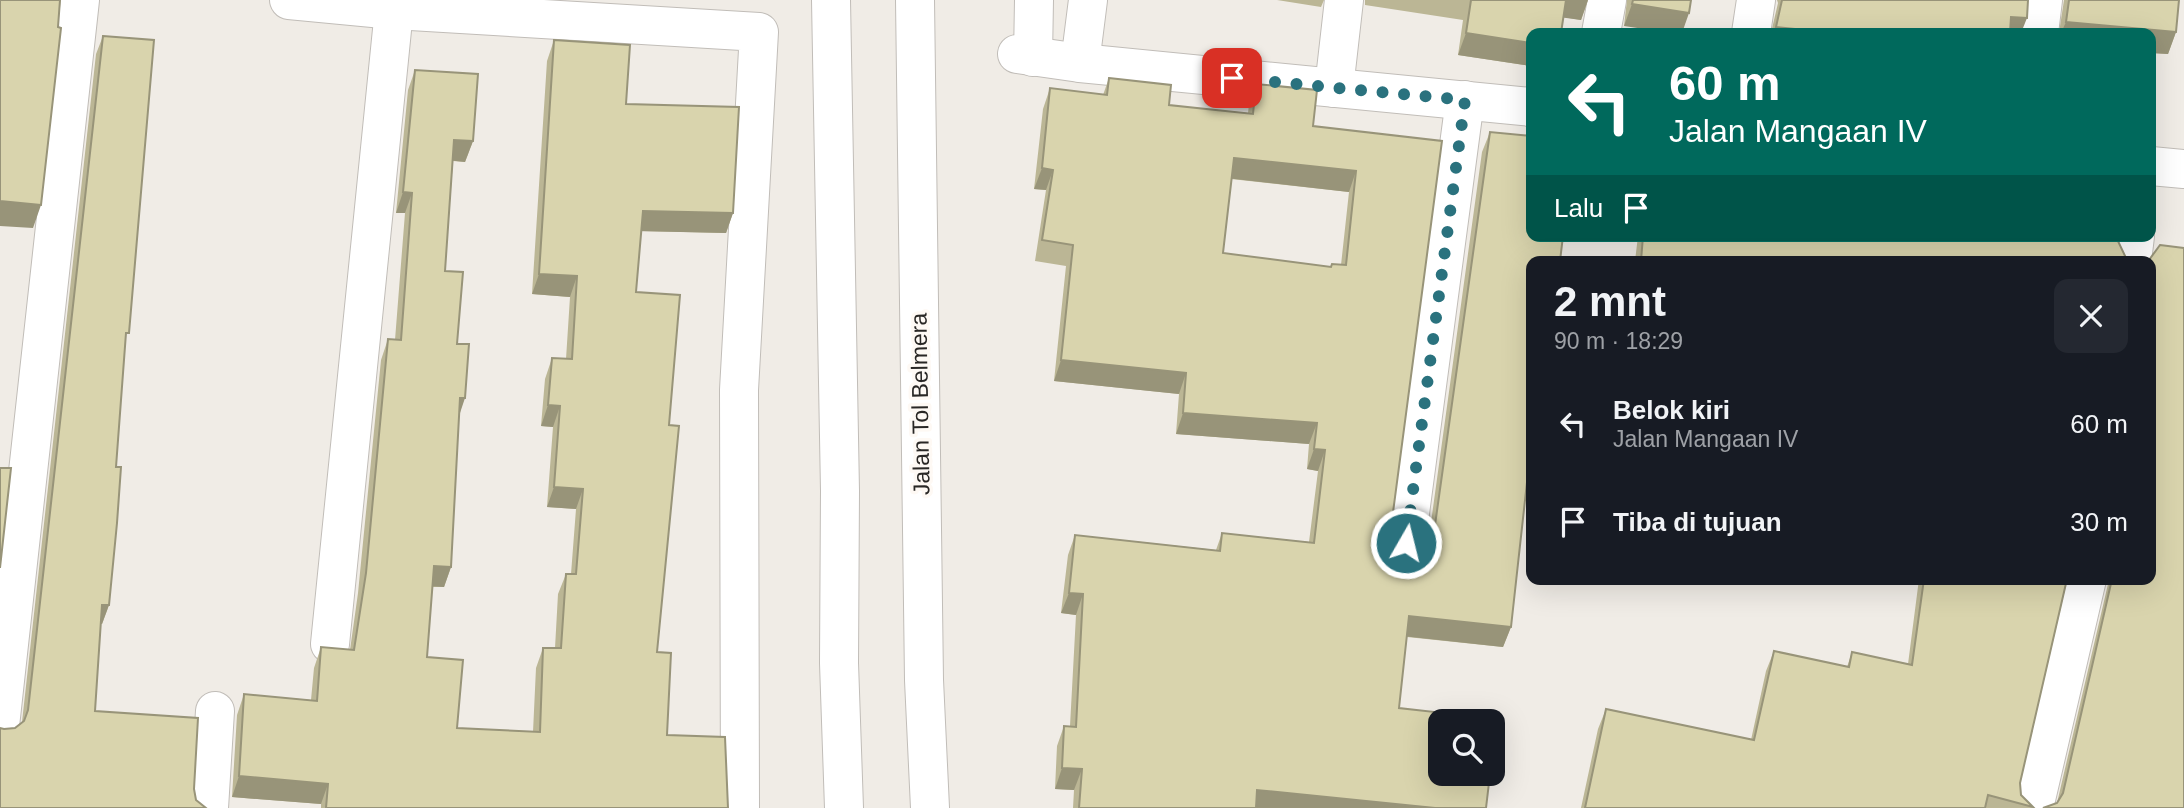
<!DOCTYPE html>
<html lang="id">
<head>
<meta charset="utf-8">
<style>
	:root { --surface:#171b24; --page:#242831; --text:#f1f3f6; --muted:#9ea1a6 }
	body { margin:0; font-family:Arial,sans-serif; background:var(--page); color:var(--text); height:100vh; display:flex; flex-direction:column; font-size:26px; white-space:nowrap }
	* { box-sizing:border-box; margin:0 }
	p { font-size:23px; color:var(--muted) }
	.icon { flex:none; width:38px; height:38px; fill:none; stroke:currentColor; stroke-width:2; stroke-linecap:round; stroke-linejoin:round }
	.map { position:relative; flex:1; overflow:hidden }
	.drawer { position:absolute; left:1526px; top:256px; width:630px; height:329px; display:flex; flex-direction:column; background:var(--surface); border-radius:14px; box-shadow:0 7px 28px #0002 }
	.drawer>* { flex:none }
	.top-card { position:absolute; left:1526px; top:28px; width:630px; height:214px; border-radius:14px; box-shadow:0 7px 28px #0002; background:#00695c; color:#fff; overflow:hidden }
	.tools { position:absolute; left:1428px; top:709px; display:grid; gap:14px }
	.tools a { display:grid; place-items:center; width:77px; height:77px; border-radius:14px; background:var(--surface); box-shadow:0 7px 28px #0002; font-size:35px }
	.pin { position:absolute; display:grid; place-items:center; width:60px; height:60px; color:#fff; margin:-30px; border-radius:14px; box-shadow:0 4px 10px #0006 }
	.me { position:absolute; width:77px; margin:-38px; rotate:8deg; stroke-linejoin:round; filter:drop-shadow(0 0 5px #0008) }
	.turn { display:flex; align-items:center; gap:24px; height:147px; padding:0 28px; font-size:32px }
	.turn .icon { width:91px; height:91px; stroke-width:2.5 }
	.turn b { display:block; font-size:49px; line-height:60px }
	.then { display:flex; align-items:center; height:66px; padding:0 28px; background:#0003; gap:14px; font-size:26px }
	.round { display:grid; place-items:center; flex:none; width:74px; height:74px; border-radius:14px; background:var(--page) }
	.headline { display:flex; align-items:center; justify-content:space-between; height:119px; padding:0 28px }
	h1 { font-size:42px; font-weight:700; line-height:52px }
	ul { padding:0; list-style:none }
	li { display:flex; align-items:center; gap:21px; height:98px; padding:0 28px }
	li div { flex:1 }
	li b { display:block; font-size:26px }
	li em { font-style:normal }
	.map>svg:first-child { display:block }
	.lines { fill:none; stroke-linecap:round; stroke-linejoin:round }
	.minor-casing { stroke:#c1bdb8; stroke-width:40 }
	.highway-casing { stroke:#c1bdb8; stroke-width:40 }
	.minor { stroke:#fff; stroke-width:38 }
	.highway { stroke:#fff; stroke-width:38 }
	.wall { fill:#bbb695; fill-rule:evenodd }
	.shaded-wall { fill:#989479 }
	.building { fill:#d9d4ad; stroke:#989479; stroke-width:2; fill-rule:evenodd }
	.route { stroke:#2a727e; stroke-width:12; stroke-dasharray:0 21.6 }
	.labels { text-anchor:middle; stroke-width:7; stroke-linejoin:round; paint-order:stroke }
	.street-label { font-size:23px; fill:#292725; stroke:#fef9f4 }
</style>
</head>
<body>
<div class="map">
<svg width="2184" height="808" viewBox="0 0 2184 808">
	<rect width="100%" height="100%" fill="#f0ece6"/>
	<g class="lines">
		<defs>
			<g id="minor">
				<polyline points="289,0 394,10 759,32 739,390 740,808"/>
				<polyline points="1601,33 1607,0"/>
				<polyline points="1751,33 1756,0"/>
				<polyline points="2039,33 2043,0"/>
				<polyline points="1017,54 1080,63 1531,107"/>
				<polyline points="1033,57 1034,0"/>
				<polyline points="1080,63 1088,0"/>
				<polyline points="1334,88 1344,0"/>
				<polyline points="2151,166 2184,169"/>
				<polyline points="2132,261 2135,236"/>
				<polyline points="1406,543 1465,100"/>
				<polyline points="330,644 394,10"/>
				<polyline points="0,726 80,0"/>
				<polyline points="209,808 215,711"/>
				<polyline points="2034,808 2087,579"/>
			</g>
			<g id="highway">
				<polyline points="831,0 840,491 839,663 844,808"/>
				<polyline points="915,0 924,680 930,808"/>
			</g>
		</defs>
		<use href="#minor" class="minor-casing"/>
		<use href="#highway" class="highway-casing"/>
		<use href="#minor" class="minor"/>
		<use href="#highway" class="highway"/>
	</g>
	<g class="wall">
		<polygon points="1277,0 1324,0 1321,7"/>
		<polygon points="1365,0 1588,0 1581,20 1563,17 1531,33 1531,66 1458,55 1463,20 1365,5"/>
		<polygon points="1627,0 1691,0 1624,26"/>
		<polygon points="1777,0 2028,0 2021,33 1771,33 1778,3"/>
		<polygon points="2064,0 2179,0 2176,32 2168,54 2151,53 2151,33 2059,33"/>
		<polygon points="103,36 125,345 116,467 109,605 102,624 101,623 95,711 198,718 4,729 15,728 22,722 96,54"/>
		<polygon points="554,40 626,104 733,213 726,233 641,231 636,292 669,425 657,652 667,735 728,808 321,808 321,804 232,797 237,715 244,694 311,700 314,668 321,647 350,650 358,593 381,360 388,339 395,340 405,213 396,213 408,90 415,70 473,141 465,162 453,161 445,271 457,344 459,415 451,567 444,587 432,587 427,657 457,728 533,732 536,668 543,648 555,648 558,594 566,574 571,574 576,509 547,507 553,427 541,426 545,379 552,358 566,359 570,297 532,294 547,61"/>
		<path d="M1109,78L1169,105L1248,113L1249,104L1256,84L1313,126L1442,141L1392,520L1394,532L1401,540L1411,544L1422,542L1429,537L1482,152L1490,132L1531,261L1511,627L1503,647L1407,637L1399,708L1434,717L1486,808H1073L1074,790L1055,789L1057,746L1064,726H1070L1076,615L1061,613L1068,555L1075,535L1216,550L1222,533L1309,542L1318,471L1307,469L1309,444L1176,434L1179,394L1054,381L1066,266L1035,261L1046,190L1034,189L1043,109L1050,88L1103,95ZM1231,179L1349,192L1341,265L1332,264L1330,267L1223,253Z"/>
		<polygon points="1638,236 2115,236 2115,240 2126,258 2133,261 1635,261"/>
		<polygon points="1919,579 2067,579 2020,783 2021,795 2033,807 2032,808 1581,808 1598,729 1606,709 1751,740 1766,671 1774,651 1847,667 1852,652 1908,664"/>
		<polygon points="2108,579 2151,579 2184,808 2057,803 2108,584"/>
	</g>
	<g class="shaded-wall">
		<polygon points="1565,0 1588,0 1581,20 1559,17"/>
		<polygon points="1632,4 1689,13 1682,33 1671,33 1624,26"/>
		<polygon points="2011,17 2027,18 2021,33 2005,33"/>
		<polygon points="2066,22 2176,32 2168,54 2151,53 2151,33 2061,33"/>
		<polygon points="1776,27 1834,33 1774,33"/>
		<polygon points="1466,33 1531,43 1531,66 1458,55"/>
		<polygon points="454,140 473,141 465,162 447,160"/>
		<polygon points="1234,158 1356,171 1349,192 1226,178"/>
		<polygon points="1042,168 1053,170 1046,190 1034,189"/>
		<polygon points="403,192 412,193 405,213 396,213"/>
		<polygon points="0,201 41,205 33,228 0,226"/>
		<polygon points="643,211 733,213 726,233 635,231"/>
		<polygon points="539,274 577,276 570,297 532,294"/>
		<polygon points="1061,360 1186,373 1179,394 1054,381"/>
		<polygon points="460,398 465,398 458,419"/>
		<polygon points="548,405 560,406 553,427 541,426"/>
		<polygon points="1183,413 1317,423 1309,444 1176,434"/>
		<polygon points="1314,449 1325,450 1318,471 1307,469"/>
		<polygon points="554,487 583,489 576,509 547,507"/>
		<polygon points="434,566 451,567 444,587 426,586"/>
		<polygon points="1069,593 1083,594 1076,615 1061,613"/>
		<polygon points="102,605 109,605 102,624 95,623"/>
		<polygon points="1409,616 1511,627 1503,647 1402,636"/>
		<polygon points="1062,768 1082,769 1074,790 1055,789"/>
		<polygon points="239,776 328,784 321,804 232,797"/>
		<polygon points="1257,790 1435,808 1251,808"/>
	</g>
	<g class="building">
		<polygon points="0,0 60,0 58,27 61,28 41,205 0,201"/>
		<polygon points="1471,0 1566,0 1561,33 1531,33 1531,43 1466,33"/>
		<polygon points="1633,0 1691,0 1689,13 1632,4"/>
		<polygon points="1782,0 2028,0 2027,18 2011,17 2010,33 1834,33 1776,27"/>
		<polygon points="2069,0 2179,0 2176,32 2066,22"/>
		<polygon points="103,36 154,40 129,333 126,333 116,467 121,467 117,523 109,605 102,605 95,711 198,718 194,789 196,800 206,808 0,808 0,728 4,729 15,728 24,721 28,710"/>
		<polygon points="554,40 630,45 626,104 739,107 733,213 643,211 636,292 680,295 669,425 679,426 657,652 671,653 667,735 725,737 728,808 326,808 328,784 239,776 244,694 317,701 321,647 354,650 366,573 388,339 401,340 412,193 403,192 415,70 478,74 473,141 454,140 445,271 463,272 457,344 469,344 465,398 460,398 451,567 434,566 427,657 463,660 457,728 540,732 543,648 561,648 566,574 576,574 583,489 554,487 560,406 548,405 552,358 572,359 577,276 539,274"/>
		<path d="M1109,78L1171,85L1169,105L1253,114L1256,84L1317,90L1313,126L1442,141L1392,520L1394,532L1401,540L1411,544L1422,542L1431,535L1435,525L1490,132L1531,136V236H1563L1560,261H1531V446L1511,627L1409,616L1399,708L1435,712L1434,717L1475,721H1440V774H1490L1486,808H1435L1257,790L1256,808H1079L1082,769L1062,768L1064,726L1076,727L1083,594L1069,593L1075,535L1220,551L1222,533L1314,543L1325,450L1314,449L1317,423L1183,413L1186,373L1061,360L1073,245L1042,240L1053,170L1042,168L1050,88L1107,95ZM1234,158L1356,171L1346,265L1332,264L1331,267L1223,253Z"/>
		<polygon points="1643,236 2115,236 2115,240 2118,241 2126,258 2133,261 1641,261"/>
		<polygon points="2160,245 2184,248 2184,808 2043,808 2057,803 2063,793 2112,579 2151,579 2151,261 2146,261 2149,260"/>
		<polygon points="0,468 11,468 0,568"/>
		<polygon points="1924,579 2067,579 2020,783 2021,795 2033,807 1988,795 1985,808 1585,808 1606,709 1754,740 1774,651 1849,667 1852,652 1912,665"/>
		<polygon points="1493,723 1495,723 1493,746"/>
	</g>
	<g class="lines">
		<polyline class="route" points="1232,78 1465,100 1406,543"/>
	</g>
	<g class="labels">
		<g class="street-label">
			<text transform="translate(920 404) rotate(-91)" y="8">Jalan Tol Belmera</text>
		</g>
	</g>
</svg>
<div class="tools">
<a><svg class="icon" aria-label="search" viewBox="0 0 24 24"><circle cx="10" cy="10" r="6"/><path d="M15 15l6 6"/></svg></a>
</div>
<div class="pin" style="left:1232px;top:78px;background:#d93025"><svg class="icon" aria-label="arrive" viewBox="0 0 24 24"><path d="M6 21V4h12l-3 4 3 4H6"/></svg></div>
<svg class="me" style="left:1406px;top:543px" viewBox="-20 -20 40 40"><circle r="17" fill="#2a727e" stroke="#fff" stroke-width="3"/><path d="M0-11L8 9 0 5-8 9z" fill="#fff"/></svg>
<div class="top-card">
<div class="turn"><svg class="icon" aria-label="left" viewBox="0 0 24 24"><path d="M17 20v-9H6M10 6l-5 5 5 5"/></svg><div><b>60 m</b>Jalan Mangaan IV</div></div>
<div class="then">Lalu<svg class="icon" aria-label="arrive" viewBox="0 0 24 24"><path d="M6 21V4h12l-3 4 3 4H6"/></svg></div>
</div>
<section class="drawer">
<div class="headline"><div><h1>2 mnt</h1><p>90 m · 18:29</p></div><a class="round"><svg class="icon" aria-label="close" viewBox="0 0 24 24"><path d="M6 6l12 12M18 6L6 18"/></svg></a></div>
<ul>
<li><svg class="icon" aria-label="left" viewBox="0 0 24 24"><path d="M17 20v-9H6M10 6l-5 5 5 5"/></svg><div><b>Belok kiri</b><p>Jalan Mangaan IV</p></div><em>60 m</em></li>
<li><svg class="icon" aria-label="arrive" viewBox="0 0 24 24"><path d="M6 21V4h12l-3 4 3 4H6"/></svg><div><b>Tiba di tujuan</b></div><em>30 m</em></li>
</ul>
</section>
</div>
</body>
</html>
